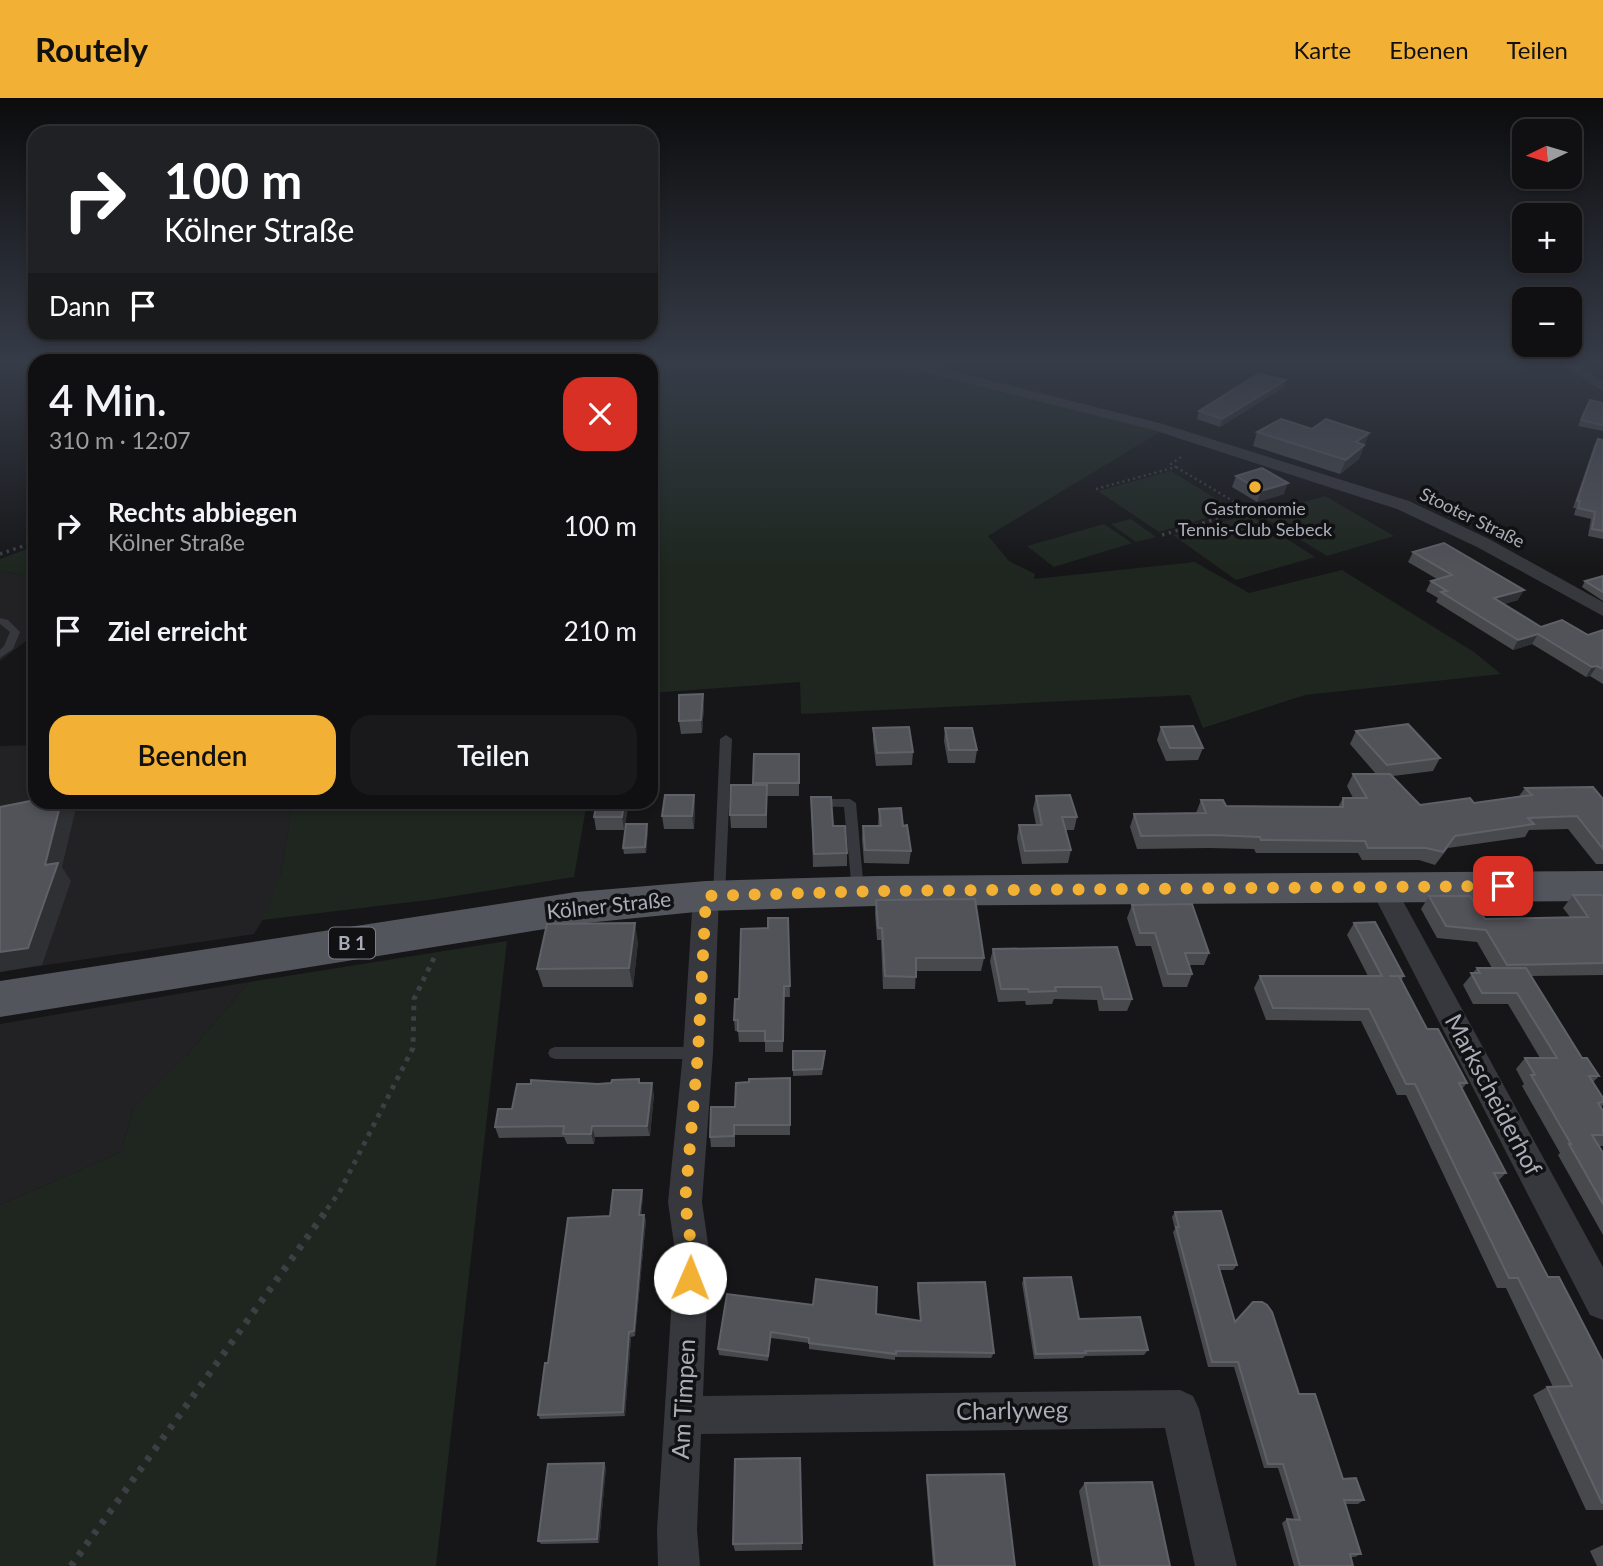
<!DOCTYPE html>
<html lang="de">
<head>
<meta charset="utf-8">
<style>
	:root { --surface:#101012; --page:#19191b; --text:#f1f3f6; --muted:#9c9d9f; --line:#303032; --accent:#f2b134 }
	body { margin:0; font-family:Lato,sans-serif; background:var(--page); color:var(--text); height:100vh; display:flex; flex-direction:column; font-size:26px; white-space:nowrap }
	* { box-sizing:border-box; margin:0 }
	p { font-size:23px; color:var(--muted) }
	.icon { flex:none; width:38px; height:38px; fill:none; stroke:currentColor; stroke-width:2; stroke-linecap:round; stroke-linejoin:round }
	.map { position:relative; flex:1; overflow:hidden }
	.panel { position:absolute; left:28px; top:256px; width:630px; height:455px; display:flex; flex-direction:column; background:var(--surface); border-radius:21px; box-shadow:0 4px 10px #0003,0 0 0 2px var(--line) }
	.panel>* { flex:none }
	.top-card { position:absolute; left:28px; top:28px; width:630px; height:214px; border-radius:21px; box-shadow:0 4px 10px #0003,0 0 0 2px var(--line); background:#202124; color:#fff; overflow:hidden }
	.needle { width:46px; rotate:265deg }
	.fabs { position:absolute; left:1512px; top:21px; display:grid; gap:14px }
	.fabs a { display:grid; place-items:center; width:70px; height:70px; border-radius:14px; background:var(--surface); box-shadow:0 4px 10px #0003,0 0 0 2px var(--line); font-size:35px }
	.pin { position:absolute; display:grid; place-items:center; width:60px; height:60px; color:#fff; margin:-30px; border-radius:14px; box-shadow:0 4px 10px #0006 }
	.me { position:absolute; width:77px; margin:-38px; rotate:1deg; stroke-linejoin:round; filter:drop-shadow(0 0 5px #0008) }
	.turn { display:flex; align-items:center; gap:24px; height:147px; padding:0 21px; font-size:32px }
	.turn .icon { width:91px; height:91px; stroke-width:2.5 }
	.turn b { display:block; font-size:49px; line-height:60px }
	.then { display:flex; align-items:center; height:66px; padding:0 21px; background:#0003; gap:14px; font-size:26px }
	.round { display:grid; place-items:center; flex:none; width:74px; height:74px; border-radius:21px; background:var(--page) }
	.head { display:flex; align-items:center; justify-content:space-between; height:119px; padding:0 21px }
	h1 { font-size:42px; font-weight:600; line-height:52px }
	.primary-button { display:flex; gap:14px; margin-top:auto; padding:14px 21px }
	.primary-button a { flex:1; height:80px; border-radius:21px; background:var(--accent); color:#111; font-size:28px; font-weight:600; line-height:80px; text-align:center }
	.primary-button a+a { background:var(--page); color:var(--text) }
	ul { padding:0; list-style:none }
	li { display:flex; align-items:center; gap:21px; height:105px; padding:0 21px }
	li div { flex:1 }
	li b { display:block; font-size:26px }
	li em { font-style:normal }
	header { display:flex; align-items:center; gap:42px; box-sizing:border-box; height:98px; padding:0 35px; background:var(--accent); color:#111 }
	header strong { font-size:33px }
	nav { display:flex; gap:38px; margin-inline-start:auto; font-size:24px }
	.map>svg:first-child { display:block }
	.built { fill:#222225 }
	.green { fill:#1e261f }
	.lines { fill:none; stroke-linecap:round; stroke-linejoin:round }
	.path-far3 { stroke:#3d3f44; stroke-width:2.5; stroke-dasharray:2 3.5; stroke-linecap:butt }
	.path-far2 { stroke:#3d3f44; stroke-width:3.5; stroke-dasharray:2.5 4.5; stroke-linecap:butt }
	.path-far1 { stroke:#3d3f44; stroke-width:5; stroke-dasharray:4.5 6; stroke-linecap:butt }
	.path { stroke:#3d3f44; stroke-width:7; stroke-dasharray:5 8; stroke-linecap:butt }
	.service { fill:#37383d; fill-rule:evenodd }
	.minor { fill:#37383d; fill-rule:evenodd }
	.primary { fill:#53555c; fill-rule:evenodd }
	.wall { fill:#47494d }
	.shaded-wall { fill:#2f3033 }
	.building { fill:#525359; stroke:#5f6168; stroke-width:2 }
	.route { stroke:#f2b134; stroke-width:12; stroke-dasharray:0 21.6 }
	.poi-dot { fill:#f2b134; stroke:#111113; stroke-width:2.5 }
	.labels { text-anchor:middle; stroke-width:7; stroke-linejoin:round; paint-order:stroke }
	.far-poi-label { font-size:18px; fill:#a8adb8; stroke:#111113 }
	.far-street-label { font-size:18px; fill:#a8adb8; stroke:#111113 }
	.shield { fill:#111113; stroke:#7b7e86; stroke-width:2 }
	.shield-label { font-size:19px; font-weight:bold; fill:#a8adb8 }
	.street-label { font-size:21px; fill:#a8adb8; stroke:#111113 }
	.near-street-label { font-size:24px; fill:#a8adb8; stroke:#111113 }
</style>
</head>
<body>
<header>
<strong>Routely</strong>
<nav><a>Karte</a><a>Ebenen</a><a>Teilen</a></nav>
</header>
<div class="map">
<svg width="1603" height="1468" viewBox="0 0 1603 1468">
	<rect width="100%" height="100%" fill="#161618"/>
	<g class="built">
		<polygon points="0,473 35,479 35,536 0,563"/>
		<polygon points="35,647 35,704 293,704 281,775 265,818 254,836 0,874 0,648"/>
		<polygon points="249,884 187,957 133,1011 121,1054 0,1107 0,926"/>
	</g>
	<g class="green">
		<polygon points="651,267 901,267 1160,334 988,438 1009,463 1035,476 1034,481 1195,464 1249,495 1342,472 1474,554 1501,576 1305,597 1203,630 1190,597 801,616 800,584 651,595"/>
		<polygon points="1171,373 1234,412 1159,434 1098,393"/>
		<polygon points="1325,398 1394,438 1327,458 1260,417"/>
		<polygon points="1249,417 1315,459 1236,482 1173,437"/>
		<polygon points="1131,421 1156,439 1136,444 1111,426"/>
		<polygon points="1104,426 1132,445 1054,469 1027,448"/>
		<polygon points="35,448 35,479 0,473 0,461"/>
		<polygon points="293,704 587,704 574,779 436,801 262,822 281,775"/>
		<polygon points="507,843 436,1468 0,1468 0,1107 121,1054 133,1011 187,957 249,884"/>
	</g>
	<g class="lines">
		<g class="path-far3">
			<polyline points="1176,369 1248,412 1241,414"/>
			<polyline points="1096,391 1176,369 1171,366 1181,359"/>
		</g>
		<g class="path-far2">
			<polyline points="1162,437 1247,412"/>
			<polyline points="0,456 35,444"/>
		</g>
		<polyline class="path-far1" points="327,1111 339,1095 413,950 414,901 434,860"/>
		<polyline class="path" points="71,1468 329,1109"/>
		<g class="service">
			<polygon points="0,520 8,522 20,534 13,551 0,560 0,552 4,548 10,534 0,526"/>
			<polygon points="726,637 732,641 725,797 724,800 714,800 713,797 720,641"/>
			<polygon points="817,701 850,701 856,705 864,793 863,796 853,796 852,793 844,709 813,708 811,705 813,702"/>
			<polygon points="555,949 698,949 703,951 705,955 703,959 698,961 555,961 550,959 548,955 550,951"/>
		</g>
		<g class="minor">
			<polygon points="905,267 929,267 1163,326 1409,403 1489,441 1603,504 1603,518 1477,449 1397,411 1153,332 907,270"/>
			<polygon points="1563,267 1579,267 1603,283 1603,293"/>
			<polygon points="1383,780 1392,783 1603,1169 1603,1222 1590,1217 1370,790 1374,783"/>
			<polygon points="706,788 715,791 719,798 713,955 702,1104 709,1153 703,1298 1180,1292 1193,1298 1199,1311 1237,1468 1195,1468 1165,1330 701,1336 697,1432 700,1468 658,1468 657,1432 675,1153 668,1104 683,955 693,798 697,791"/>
		</g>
		<polygon class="primary" points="1603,773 1603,803 876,808 706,813 576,826 0,919 0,883 576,794 706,783 876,778"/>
	</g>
	<g class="wall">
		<polygon points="1284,289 1220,329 1197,321 1199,313"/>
		<polygon points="1603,305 1603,333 1578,328 1587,308"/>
		<polygon points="1312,331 1369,335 1359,361 1340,376 1253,348 1257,334"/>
		<polygon points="1598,341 1603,342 1603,441 1588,438 1591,421 1574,417 1576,410 1573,410 1594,348"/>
		<polygon points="1236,378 1284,396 1257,404 1232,389"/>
		<polygon points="1413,454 1518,502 1504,506 1541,529 1588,537 1603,532 1603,586 1590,578 1586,579 1532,546 1513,552 1436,504 1438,500 1426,493 1431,483 1437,481 1408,464"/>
		<polygon points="1603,478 1603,503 1582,489 1585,483"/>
		<polygon points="704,608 702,635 681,636 679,623"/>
		<polygon points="1161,629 1203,650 1198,662 1166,663 1157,642"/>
		<polygon points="873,630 913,654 912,667 876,668 873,643"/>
		<polygon points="945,630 977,652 975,665 948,665 944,643"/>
		<polygon points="1356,633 1440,660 1433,673 1393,678 1420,707 1474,705 1519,698 1525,690 1603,701 1603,766 1596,766 1568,731 1529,732 1525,739 1448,750 1435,767 1419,762 1362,762 1358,755 1256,755 1254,751 1209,750 1137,751 1130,729 1134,716 1196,715 1201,702 1226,708 1338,709 1343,700 1353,700 1347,688 1353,676 1376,676 1350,646"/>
		<polygon points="799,656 799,698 767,698 767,730 731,730 730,717 753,687 753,685"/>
		<polygon points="694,697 695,709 694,731 664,731 662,718"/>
		<polygon points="1036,698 1077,719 1074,732 1066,732 1071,752 1068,765 1022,766 1017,740 1019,727 1036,727 1033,711"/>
		<polygon points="811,699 847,755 847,768 813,769"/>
		<polygon points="597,704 627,704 628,710 624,732 596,732 594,719"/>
		<polygon points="879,711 903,728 911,753 909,766 864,765 862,741 863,728 878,728"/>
		<polygon points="648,732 646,755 624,756 623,750"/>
		<polygon points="1573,797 1603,797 1603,877 1531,878 1582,960 1599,978 1593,984 1603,1000 1603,1007 1601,1009 1603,1013 1603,1048 1599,1048 1603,1055 1603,1137 1558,1057 1560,1055 1522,988 1524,986 1516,971 1525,960 1540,960 1508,906 1473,906 1463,887 1477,870 1492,870 1477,844 1437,840 1421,811 1429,798 1485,821 1570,819 1563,810"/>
		<polygon points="876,802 984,860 981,873 916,873 915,891 883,891 881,842 877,842 875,815"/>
		<polygon points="1132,807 1209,855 1204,867 1189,867 1192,876 1187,889 1163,889 1151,848 1136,848 1127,820"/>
		<polygon points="788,820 790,899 784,899 783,954 765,954 765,944 739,944 738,933 735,933 734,922 739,901 768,830"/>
		<polygon points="1354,825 1404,878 1401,883 1427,931 1467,985 1462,991 1506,1075 1498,1083 1548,1179 1603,1264 1603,1412 1586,1412 1533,1297 1547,1289 1553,1289 1506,1190 1497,1190 1406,997 1397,997 1361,923 1266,922 1254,890 1260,878 1368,878 1347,837"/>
		<polygon points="638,844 633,889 543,889 537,871"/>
		<polygon points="993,851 1132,901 1127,913 1099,913 1097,902 1054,901 1052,906 1026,907 1025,903 998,904 990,863"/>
		<polygon points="793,953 825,953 822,977 793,978"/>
		<polygon points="790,980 790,1037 735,1037 735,1049 711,1049 710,1039 735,1009 749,984"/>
		<polygon points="640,985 654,996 650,1038 595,1039 594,1046 567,1046 564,1039 499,1040 495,1029 512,1011 598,986"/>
		<polygon points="643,1097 641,1117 646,1122 635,1238 631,1239 625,1318 540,1321 538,1317 548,1265 610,1118"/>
		<polygon points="1175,1114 1237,1167 1233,1172 1220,1172 1235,1224 1299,1296 1343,1381 1364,1402 1358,1406 1345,1406 1361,1456 1355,1459 1351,1459 1353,1468 1294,1468 1282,1425 1287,1421 1294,1421 1278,1370 1264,1370 1234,1269 1208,1269 1173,1134 1175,1131 1172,1119"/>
		<polygon points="1024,1180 1079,1221 1148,1252 1144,1257 1085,1258 1083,1260 1034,1261 1022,1185"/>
		<polygon points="918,1185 994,1255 991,1260 895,1259 895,1262 809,1251 809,1245 771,1240 768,1263 719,1257 718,1251 727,1196 920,1223 917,1191"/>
		<polygon points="800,1360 802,1452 735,1453 733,1446"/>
		<polygon points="606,1369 599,1445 541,1446 538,1443"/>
		<polygon points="927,1377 1015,1468 933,1468 926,1381"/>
		<polygon points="1085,1385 1170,1468 1093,1468 1079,1393"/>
		<polygon points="1603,1447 1603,1468 1597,1468 1590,1453"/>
	</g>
	<g class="shaded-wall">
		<polygon points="1286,282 1284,289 1220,329 1222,321"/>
		<polygon points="1369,335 1359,361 1340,376 1346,362 1356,344"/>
		<polygon points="1288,385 1284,396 1257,404 1261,393"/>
		<polygon points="1524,492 1518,502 1488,510 1494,500"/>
		<polygon points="1538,536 1532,546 1513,552 1518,542"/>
		<polygon points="1597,568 1590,578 1586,579 1592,569"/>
		<polygon points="703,596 704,608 702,635 701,622"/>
		<polygon points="694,697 695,709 694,731 692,718"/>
		<polygon points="61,704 67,704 75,714 62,769 71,783 42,867 0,874 0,854 45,767"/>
		<polygon points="624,704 627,704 628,710 624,732 622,719"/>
		<polygon points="647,726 648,732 646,755 645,749"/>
		<polygon points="635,825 638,844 633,889 629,870"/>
		<polygon points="652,985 654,996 650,1038 647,1028"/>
		<polygon points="592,1028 595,1039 594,1046 591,1036"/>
		<polygon points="642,1092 643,1097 641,1123 639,1117"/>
		<polygon points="644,1117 646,1122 635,1238 634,1233"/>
		<polygon points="629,1234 631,1239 625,1318 623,1314"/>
		<polygon points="604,1365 606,1369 599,1445 597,1441"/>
	</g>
	<g class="building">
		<polygon points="1258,276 1286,282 1222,321 1199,313"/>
		<polygon points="1590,302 1603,305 1603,327 1581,322"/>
		<polygon points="1281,321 1312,331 1326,321 1369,335 1356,344 1364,347 1346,362 1257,334"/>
		<polygon points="1598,341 1603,342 1603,433 1592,431 1595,414 1578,410 1580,403 1577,403"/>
		<polygon points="1262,370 1288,385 1261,393 1236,378"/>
		<polygon points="1444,445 1524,492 1494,500 1541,529 1562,522 1588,537 1603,532 1603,571 1597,568 1592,569 1538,536 1518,542 1441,494 1447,493 1431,483 1452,477 1413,454"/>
		<polygon points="1603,478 1603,494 1585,483"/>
		<polygon points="703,596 701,622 679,623 679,597"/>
		<polygon points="1408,626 1440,660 1387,667 1356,633"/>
		<polygon points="1193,628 1203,650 1170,650 1161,629"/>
		<polygon points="909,629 913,654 877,655 873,630"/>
		<polygon points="945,630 972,630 977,652 949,652"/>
		<polygon points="754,656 799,656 799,685 753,685"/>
		<polygon points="1353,676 1390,676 1420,707 1470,700 1474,705 1532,697 1525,690 1593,689 1603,701 1603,751 1577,718 1528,720 1534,726 1455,738 1443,754 1426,750 1368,750 1365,743 1261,742 1260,739 1214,737 1141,738 1134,716 1206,715 1201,702 1223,702 1226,708 1343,709 1343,700 1367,700"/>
		<polygon points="731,687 767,687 766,717 730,717"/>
		<polygon points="665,697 694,697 692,718 662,718"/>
		<polygon points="1070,697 1077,719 1062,719 1071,752 1025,753 1019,727 1042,727 1036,698"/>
		<polygon points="811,699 831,699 833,728 845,728 847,755 814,756"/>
		<polygon points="35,702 35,704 61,704 45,767 58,765 28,850 0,854 0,709"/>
		<polygon points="597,704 624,704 622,719 594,719"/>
		<polygon points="901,710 903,728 907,727 911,753 865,752 863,728 881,728 879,711"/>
		<polygon points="626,726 647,726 645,749 623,750"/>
		<polygon points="1573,797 1603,797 1603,865 1507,867 1486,832 1446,828 1429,798 1470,798 1485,821 1588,819"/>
		<polygon points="975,801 984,860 916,860 916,879 885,878 882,830 878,830 876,802"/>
		<polygon points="1192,806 1209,855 1185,855 1192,876 1168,876 1155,835 1140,835 1132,807"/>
		<polygon points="768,820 788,820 790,888 784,888 783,943 765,943 765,933 738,933 738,922 734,922 735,901 739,901 741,831 768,830"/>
		<polygon points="1375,824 1404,878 1389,878 1399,878 1427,931 1438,931 1467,985 1459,985 1506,1075 1494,1075 1548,1179 1559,1179 1603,1264 1603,1405 1602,1405 1547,1289 1572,1288 1518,1180 1509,1180 1415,986 1406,986 1369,911 1273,910 1260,878 1382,878 1354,825"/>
		<polygon points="635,825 629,870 537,871 547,826"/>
		<polygon points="1117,849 1132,901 1104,901 1101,889 1055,889 1056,893 1029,894 1028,891 1001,891 993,851"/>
		<polygon points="1477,870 1526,870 1582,960 1587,960 1599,978 1589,978 1603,1000 1603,1004 1598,1005 1603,1013 1603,1037 1592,1037 1603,1055 1603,1106 1569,1046 1571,1046 1531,977 1535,977 1525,960 1557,960 1517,895 1482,895 1471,875 1480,875"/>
		<polygon points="793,953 825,953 822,971 793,972"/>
		<polygon points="790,980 790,1027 734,1027 734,1038 710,1039 711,1009 735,1009 736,985 749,984 749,981"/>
		<polygon points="639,981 639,985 652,985 647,1028 592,1028 591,1036 563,1036 564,1028 495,1029 498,1011 512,1011 517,986 531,986 531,982 598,986 611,985 612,982"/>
		<polygon points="613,1092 642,1092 639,1117 644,1117 634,1233 629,1234 623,1314 538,1317 545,1265 548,1265 568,1120 610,1118"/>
		<polygon points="1221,1113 1237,1167 1218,1167 1235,1224 1253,1204 1262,1204 1267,1207 1272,1214 1299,1296 1315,1296 1343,1381 1356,1380 1364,1402 1344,1402 1361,1456 1350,1456 1353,1468 1300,1468 1287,1421 1300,1422 1283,1366 1268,1366 1238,1264 1212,1264 1176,1129 1179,1129 1175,1114"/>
		<polygon points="1071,1179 1079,1221 1140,1219 1148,1252 1085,1253 1086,1255 1036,1256 1024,1180"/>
		<polygon points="816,1181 877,1189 876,1216 921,1223 918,1185 985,1184 994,1255 896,1253 896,1256 809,1245 809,1240 771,1234 768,1258 718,1251 727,1196 813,1207"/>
		<polygon points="800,1360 802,1445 733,1446 735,1361"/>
		<polygon points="604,1365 597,1441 538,1443 548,1366"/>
		<polygon points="1004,1376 1015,1468 935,1468 927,1377"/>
		<polygon points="1152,1384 1170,1468 1100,1468 1085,1385"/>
	</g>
	<linearGradient id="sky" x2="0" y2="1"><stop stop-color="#0c0c0d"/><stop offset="0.56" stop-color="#363c48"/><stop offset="1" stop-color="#363c48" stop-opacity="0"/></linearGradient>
	<rect width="1603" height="473" fill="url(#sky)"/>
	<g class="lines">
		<polyline class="route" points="690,1180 692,1153 685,1104 698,955 706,798 876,793 1503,788"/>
	</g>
	<circle class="poi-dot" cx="1255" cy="389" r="7"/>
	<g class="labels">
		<g class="far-poi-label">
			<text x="1255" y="417">Gastronomie<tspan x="1255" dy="21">Tennis-Club Sebeck</tspan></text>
		</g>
		<g class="far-street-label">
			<text transform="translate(1472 420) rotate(26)" y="6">Stooter Straße</text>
		</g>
		<rect class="shield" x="329" y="829.5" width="46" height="31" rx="5"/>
		<g class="shield-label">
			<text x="352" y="852">B 1</text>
		</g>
		<g class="street-label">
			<text transform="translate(609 808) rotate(-6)" y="7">Kölner Straße</text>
		</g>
		<g class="near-street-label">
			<text transform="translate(1493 997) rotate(62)" y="8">Markscheiderhof</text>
			<text transform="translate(684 1301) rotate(-87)" y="8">Am Timpen</text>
			<text transform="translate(1012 1313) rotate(-1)" y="8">Charlyweg</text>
		</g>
	</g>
</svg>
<div class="fabs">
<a><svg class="needle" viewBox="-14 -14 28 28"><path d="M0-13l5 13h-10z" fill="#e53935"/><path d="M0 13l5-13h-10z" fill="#9c9d9f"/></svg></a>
<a>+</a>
<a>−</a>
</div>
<div class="pin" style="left:1503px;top:788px;background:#d93025"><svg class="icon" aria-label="arrive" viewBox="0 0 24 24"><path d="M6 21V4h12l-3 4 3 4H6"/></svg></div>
<svg class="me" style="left:690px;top:1180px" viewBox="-20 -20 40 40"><circle r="19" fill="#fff"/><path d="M0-13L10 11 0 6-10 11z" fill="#f2b134"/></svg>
<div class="top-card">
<div class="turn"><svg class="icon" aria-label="right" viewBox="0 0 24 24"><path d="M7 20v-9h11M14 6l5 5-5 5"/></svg><div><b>100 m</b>Kölner Straße</div></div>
<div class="then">Dann<svg class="icon" aria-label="arrive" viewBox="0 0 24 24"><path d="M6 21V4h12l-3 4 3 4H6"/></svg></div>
</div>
<section class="panel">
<div class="head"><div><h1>4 Min.</h1><p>310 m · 12:07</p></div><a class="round" style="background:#d93025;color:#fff"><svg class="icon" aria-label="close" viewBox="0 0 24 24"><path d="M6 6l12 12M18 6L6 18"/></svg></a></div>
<ul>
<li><svg class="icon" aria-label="right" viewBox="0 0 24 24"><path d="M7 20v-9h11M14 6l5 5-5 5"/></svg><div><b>Rechts abbiegen</b><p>Kölner Straße</p></div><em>100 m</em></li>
<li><svg class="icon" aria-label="arrive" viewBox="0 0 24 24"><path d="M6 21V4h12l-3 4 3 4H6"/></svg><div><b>Ziel erreicht</b></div><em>210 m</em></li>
</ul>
<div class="primary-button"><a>Beenden</a><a>Teilen</a></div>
</section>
</div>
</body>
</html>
